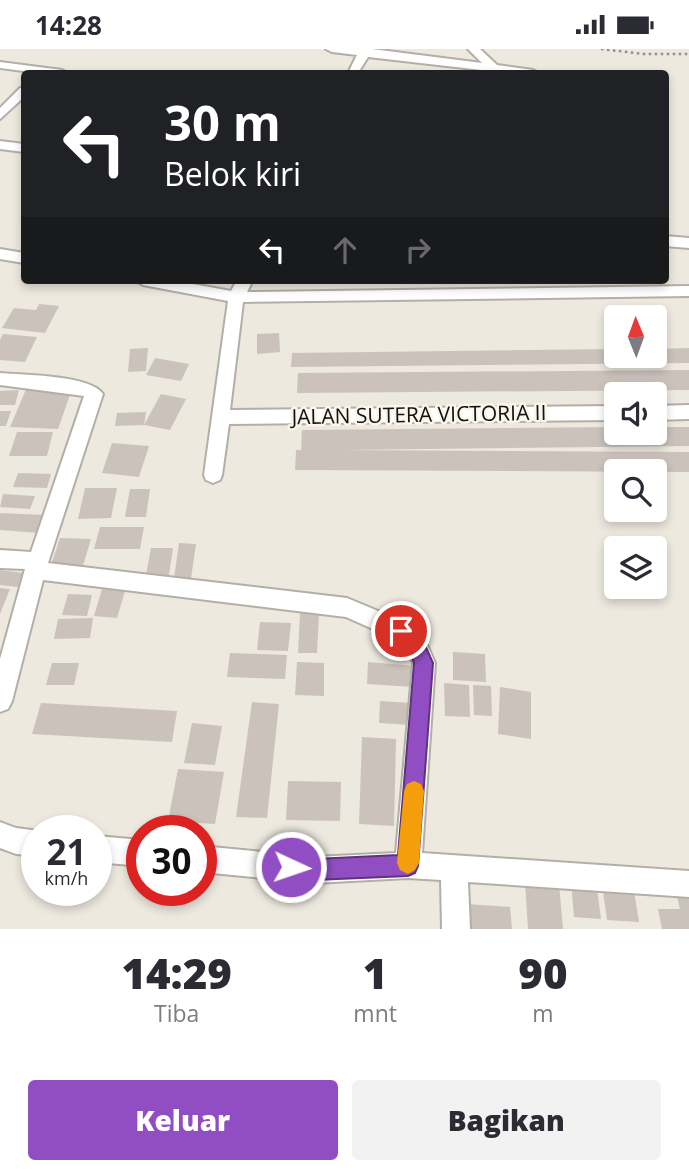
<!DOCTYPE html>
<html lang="id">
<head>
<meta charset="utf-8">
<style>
	:root { --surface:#fff; --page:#f2f2f3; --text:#2b2b33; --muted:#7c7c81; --accent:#904ec2 }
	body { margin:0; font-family:"Open Sans",sans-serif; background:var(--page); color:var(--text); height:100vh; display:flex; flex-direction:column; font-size:26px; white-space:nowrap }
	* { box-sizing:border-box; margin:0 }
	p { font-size:23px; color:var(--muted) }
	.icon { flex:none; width:38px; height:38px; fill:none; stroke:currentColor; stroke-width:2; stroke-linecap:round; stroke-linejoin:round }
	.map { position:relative; height:880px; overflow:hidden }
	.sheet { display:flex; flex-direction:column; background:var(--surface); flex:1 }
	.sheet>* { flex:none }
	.guide { position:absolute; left:21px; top:21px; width:648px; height:214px; border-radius:7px; box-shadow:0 4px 10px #0003; background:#202124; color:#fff; overflow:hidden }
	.needle { width:46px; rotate:359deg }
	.buttons { position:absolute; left:604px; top:256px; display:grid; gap:14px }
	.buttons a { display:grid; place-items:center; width:63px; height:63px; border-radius:7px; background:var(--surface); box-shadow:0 4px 10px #0003; font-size:35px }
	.speed { position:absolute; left:21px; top:766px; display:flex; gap:14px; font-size:35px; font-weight:700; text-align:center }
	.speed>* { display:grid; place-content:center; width:91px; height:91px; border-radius:50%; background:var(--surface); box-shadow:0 4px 10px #0003; line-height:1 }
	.speed small { font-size:18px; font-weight:400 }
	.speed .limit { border:10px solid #d22; background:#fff; color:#111 }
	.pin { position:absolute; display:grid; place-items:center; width:60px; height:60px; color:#fff; margin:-30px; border:4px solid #fff; border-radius:50%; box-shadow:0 2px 7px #0007 }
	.me { position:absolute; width:77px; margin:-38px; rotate:93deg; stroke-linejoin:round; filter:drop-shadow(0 0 5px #0008) }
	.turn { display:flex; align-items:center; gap:24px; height:147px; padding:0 28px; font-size:32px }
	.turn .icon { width:91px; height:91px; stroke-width:2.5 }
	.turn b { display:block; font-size:49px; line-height:60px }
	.lanes { display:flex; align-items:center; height:66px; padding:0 28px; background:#0003; justify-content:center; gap:35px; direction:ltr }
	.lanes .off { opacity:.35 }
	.eta { display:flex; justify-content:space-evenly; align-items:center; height:119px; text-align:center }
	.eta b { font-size:42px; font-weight:800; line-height:49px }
	.primary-button { display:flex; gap:14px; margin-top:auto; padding:14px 28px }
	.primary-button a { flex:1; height:80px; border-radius:7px; background:var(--accent); color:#fff; font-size:28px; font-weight:800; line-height:80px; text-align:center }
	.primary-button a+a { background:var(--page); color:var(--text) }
	.status { display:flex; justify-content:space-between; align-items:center; height:49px; padding:0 35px; background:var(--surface); direction:ltr }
	.status svg { height:19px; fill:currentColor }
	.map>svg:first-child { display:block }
	.building { fill:#cbc2bc }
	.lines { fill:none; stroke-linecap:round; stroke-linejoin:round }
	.minor-casing { stroke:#b3afa6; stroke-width:4 }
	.path { stroke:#928f88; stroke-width:2.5; stroke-dasharray:2.5 3.5; stroke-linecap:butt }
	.minor { fill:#fff; fill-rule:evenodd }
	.route { fill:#904ec2; stroke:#5e337e; stroke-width:2 }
	.slow { fill:#f59e0b }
	.labels { text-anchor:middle; stroke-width:5; stroke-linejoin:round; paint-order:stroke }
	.street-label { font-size:21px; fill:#141310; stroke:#faf6ec }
</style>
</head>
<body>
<div class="status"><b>14:28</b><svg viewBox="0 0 49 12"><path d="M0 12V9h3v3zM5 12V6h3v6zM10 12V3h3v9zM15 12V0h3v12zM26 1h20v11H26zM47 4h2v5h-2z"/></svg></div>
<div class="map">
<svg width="689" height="880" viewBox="0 0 689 880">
	<rect width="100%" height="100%" fill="#ede9df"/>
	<g class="building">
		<polygon points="39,255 59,257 45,284 2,279 14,259 36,261"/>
		<polygon points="279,284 280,303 257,305 257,285"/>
		<polygon points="3,285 37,288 25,313 0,311 0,291"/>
		<polygon points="148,299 146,322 128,323 130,300"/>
		<polygon points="689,299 689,314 291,318 292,304 616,300 616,306 654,306 654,300"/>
		<polygon points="155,309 189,315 181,332 146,326"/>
		<polygon points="689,321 689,341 297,344 298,324"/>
		<polygon points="27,338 72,340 58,380 10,378"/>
		<polygon points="19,341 15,356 0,356 0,342"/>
		<polygon points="161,345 186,350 170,381 144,376"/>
		<polygon points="0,362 11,362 6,377 0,377"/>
		<polygon points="146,363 144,376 115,377 117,364"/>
		<polygon points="616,378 616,383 654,383 654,378 689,378 689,397 342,401 689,403 689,423 295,421 296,401 301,401 302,381"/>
		<polygon points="17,383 53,383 47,407 9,407"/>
		<polygon points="112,394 149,397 139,428 102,424"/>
		<polygon points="18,424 51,425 47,439 13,438"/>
		<polygon points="85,439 117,439 111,469 78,470"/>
		<polygon points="130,440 150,440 146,468 125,468"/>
		<polygon points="3,445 35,447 30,460 0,458"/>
		<polygon points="0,464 46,466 40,484 0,481"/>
		<polygon points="100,478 144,478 140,500 94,500"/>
		<polygon points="60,489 91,490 82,520 50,519"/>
		<polygon points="179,494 196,495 190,536 173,536"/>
		<polygon points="151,499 173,499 168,532 145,531"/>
		<polygon points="0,521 24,524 18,538 0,536"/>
		<polygon points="0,539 10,540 0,565"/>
		<polygon points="102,540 125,542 117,569 94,567"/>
		<polygon points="68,545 92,546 87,567 62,566"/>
		<polygon points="300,564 319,564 317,604 298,604"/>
		<polygon points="93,569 90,589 54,590 58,570"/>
		<polygon points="260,573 291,574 288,602 257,601"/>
		<polygon points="453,603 485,605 486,633 453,631"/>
		<polygon points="230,604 287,606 285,630 227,628"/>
		<polygon points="297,613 324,614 324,647 295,646"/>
		<polygon points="368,613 415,617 414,638 367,635"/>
		<polygon points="52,614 79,614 74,636 46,636"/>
		<polygon points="444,634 469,636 470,668 445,667"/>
		<polygon points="473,636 491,637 492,667 474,666"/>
		<polygon points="500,638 531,643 531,690 498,685"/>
		<polygon points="380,652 412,654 412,676 379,674"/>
		<polygon points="252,653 279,655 267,769 236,768"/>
		<polygon points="41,654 177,662 172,693 32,685"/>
		<polygon points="192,674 222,677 215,716 184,714"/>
		<polygon points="362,688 396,690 394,777 359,775"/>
		<polygon points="178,720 224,723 215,775 168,772"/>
		<polygon points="288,732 341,733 340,772 286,771"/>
		<polygon points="525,832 559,835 563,880 528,880"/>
		<polygon points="571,832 596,833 601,870 574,868"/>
		<polygon points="602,835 633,836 639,873 607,871"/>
		<polygon points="675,840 689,840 689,880 662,880 658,860 680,860"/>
		<polygon points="467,855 510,858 512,880 468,880"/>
	</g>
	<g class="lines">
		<defs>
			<g id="minor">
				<polygon points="326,0 372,0 482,14 468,0 480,0 497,16 533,21 539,24 508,24 368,8 358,24 348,24 357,6 332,3"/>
				<polygon points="0,13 62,21 68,24 39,24 0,19"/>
				<polygon points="20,39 24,39 24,48 0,70 0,59"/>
				<polygon points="0,92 24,95 24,103 0,100"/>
				<polygon points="665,187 689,189 689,199 665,197"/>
				<polygon points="0,200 24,204 24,214 0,210"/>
				<polygon points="135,231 171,231 231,242 237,231 253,231 247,243 689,237 689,247 243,253 230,361 616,357 616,371 229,375 222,426 220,431 213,434 206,431 204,426 228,252 143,236"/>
				<path d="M0,324C23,326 91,326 103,345L48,514L347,549L409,575L422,584L435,614L422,804L689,822V848L468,833L470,880H442L441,831L408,829L314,834L201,823V797L314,808L396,804L413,614L406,598L393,589L346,568L43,531L12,652L8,660L0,663V610L25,520L0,519V501L31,503L84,347L0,336Z"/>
				<polygon points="689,356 689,370 654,371 654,357"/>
				<polygon points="0,773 16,779 40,782 37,782 37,807 16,805 0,799"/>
				<polygon points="96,787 142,791 142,817 96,813"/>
			</g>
		</defs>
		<use href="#minor" class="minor-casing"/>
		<polyline class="path" points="601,0 644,5 689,5"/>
		<use href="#minor" class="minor"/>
	</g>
	<polygon class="route" points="401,574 420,585 433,614 418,817 415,824 408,827 314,831 284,826 281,818 284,811 291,807 314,810 398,806 414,614 407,597 395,588 392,582 395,576"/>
	<polygon class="slow" points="414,732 421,735 424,742 419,814 415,821 408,825 400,821 397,814 404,742 407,735"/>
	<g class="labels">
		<g class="street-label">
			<text transform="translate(419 366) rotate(-1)" y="7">JALAN SUTERA VICTORIA II</text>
		</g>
	</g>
</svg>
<div class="buttons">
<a><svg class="needle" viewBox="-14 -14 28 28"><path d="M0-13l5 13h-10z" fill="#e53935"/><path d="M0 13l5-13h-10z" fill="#7c7c81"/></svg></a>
<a><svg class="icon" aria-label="sound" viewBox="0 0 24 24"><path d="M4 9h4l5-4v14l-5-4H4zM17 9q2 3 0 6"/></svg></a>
<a><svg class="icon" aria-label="search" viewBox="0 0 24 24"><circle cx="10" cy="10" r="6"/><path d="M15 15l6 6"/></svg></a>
<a><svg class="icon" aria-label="layers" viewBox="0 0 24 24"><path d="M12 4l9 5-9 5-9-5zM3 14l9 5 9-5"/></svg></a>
</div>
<div class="speed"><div>21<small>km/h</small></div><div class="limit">30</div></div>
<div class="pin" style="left:401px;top:582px;background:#d93025"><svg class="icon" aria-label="arrive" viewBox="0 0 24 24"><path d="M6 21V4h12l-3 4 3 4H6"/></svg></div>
<svg class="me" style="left:291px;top:818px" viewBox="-20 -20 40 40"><circle r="17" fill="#904ec2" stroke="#fff" stroke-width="3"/><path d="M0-11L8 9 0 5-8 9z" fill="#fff"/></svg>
<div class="guide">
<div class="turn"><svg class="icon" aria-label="left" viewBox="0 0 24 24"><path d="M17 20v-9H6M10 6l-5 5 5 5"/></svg><div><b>30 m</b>Belok kiri</div></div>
<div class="lanes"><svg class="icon" aria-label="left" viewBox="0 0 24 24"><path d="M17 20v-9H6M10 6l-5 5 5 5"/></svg><svg class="icon off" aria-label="ahead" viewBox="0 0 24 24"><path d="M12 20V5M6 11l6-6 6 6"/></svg><svg class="icon off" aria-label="right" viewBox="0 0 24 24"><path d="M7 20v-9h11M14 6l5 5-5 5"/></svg></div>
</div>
</div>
<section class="sheet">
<div class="eta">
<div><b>14:29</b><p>Tiba</p></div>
<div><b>1</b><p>mnt</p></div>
<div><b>90</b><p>m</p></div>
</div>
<div class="primary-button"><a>Keluar</a><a>Bagikan</a></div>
</section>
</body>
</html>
